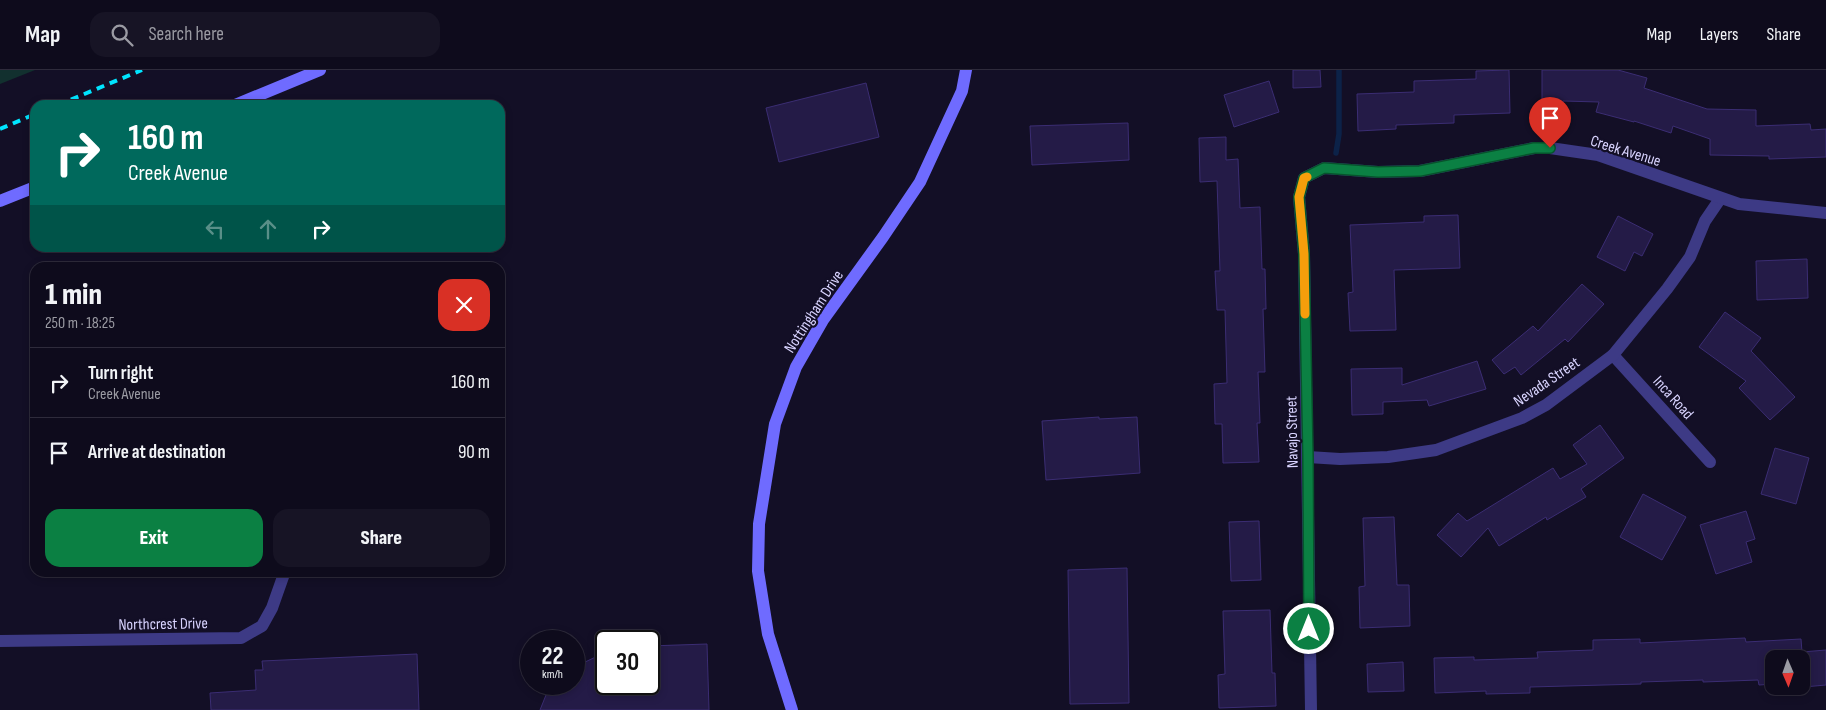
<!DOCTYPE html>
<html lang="en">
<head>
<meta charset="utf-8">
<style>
	:root { --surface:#0e0b1c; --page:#171425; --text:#f1f3f6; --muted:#9b9ba3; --line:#2e2b3b; --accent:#0b8043 }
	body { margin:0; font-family:"Sofia Sans Condensed",sans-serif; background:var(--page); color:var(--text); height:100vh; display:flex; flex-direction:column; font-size:19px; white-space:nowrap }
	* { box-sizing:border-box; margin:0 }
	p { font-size:16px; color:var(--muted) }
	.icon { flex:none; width:28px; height:28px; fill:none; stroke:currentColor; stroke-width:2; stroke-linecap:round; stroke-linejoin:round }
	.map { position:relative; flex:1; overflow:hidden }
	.drawer { position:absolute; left:30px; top:192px; width:475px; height:315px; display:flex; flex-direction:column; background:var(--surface); border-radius:15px; box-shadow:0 2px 8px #0003,0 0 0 1px var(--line) }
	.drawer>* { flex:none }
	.top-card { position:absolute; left:30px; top:30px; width:475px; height:152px; border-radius:15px; box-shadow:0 2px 8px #0003,0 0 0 1px var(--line); background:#00695c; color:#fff; overflow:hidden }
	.needle { width:32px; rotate:178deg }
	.controls { position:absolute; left:1765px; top:580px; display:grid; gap:10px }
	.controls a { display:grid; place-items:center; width:45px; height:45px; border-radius:10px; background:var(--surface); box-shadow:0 2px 8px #0003,0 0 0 1px var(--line); font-size:25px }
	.speed { position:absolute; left:520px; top:560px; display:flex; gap:10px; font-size:25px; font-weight:700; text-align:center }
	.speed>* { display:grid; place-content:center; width:65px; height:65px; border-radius:50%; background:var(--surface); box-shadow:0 2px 8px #0003,0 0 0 1px var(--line); line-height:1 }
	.speed small { font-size:12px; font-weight:400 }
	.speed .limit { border:2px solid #111; border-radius:8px; background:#fff; color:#111 }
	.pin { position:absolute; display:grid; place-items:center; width:42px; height:42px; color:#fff; margin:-51px -21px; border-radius:50% 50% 50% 0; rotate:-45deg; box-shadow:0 0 5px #0007 }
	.pin .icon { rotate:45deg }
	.me { position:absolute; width:55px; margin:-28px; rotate:0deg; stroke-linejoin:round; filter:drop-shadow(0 0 4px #0008) }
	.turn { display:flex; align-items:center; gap:18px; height:105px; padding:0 15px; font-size:22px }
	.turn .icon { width:65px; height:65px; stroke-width:2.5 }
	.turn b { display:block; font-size:35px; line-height:42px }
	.lanes { display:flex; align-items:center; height:48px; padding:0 15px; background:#0003; justify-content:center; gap:25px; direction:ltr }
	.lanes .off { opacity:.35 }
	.round { display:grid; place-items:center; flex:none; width:52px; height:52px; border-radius:15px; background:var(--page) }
	.overview { display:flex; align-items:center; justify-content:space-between; height:85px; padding:0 15px }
	h1 { font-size:30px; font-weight:800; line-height:38px }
	.primary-button { display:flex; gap:10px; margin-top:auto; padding:10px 15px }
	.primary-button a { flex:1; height:58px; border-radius:15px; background:var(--accent); color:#fff; font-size:20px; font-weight:800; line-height:58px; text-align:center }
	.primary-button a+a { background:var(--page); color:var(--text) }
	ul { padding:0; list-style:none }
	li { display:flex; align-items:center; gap:15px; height:70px; padding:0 15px; border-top:1px solid var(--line) }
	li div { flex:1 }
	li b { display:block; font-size:19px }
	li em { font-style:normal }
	header { display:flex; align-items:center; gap:30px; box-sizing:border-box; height:70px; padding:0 25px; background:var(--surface); border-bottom:1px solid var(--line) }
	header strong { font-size:24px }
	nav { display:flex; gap:28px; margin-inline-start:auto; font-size:18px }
	.search { width:350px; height:45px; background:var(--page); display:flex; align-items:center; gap:12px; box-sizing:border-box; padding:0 18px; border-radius:15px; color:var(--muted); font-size:19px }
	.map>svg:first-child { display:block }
	.green { fill:#12302f }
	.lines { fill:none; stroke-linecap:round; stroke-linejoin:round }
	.stream { stroke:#0c2248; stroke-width:5.5 }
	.building { fill:#241b47; stroke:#3b2d73 }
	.street { stroke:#3d3a85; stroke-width:12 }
	.secondary { stroke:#6f6bff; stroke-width:12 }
	.rail { stroke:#00e5ff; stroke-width:4; stroke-dasharray:8 6; stroke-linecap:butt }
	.route-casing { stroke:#07532c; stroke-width:12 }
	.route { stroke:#0b8043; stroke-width:9 }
	.slow { stroke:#f59e0b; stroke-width:9 }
	.labels { text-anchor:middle; stroke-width:4.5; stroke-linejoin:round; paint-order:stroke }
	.street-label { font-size:16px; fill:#d9d4ff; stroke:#130f26 }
</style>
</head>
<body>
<header>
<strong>Map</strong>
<div class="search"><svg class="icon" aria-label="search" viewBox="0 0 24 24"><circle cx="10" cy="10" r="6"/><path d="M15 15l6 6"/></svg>Search here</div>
<nav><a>Map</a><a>Layers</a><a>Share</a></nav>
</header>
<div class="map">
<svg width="1826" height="640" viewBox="0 0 1826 640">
	<rect width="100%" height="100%" fill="#130f26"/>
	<polygon class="green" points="0,0 35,0 0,14"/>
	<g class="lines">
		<polyline class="stream" points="1336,83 1339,64 1339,0"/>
	</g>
	<g class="building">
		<polygon points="1293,0 1320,0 1321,17 1293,18"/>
		<polygon points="1509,0 1510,43 1454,45 1454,53 1396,55 1396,59 1358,61 1357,24 1414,22 1414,11 1476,9 1476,1"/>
		<polygon points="1542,0 1618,0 1647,8 1644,18 1707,39 1756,40 1756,56 1810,54 1811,60 1826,59 1826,87 1769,89 1769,86 1710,85 1710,69 1673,56 1671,63 1634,51 1634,52 1596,42 1599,32 1563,31 1563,41 1542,41"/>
		<polygon points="1269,11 1279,42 1234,57 1224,25"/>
		<polygon points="866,13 879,67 779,92 766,38"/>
		<polygon points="1128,53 1129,90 1032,95 1030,56"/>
		<polygon points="1226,67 1226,90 1238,89 1240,138 1260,137 1262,199 1265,199 1266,239 1263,239 1265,302 1258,302 1260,353 1257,353 1259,392 1223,393 1222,354 1215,354 1214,314 1227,313 1225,240 1217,240 1215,201 1220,201 1217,111 1200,112 1199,68"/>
		<polygon points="1458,145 1460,198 1394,200 1396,260 1350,261 1348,223 1353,222 1350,155 1424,152 1424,146"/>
		<polygon points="1618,146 1653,164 1642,186 1634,182 1625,201 1597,187"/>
		<polygon points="1807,189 1808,228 1757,230 1756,191"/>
		<polygon points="1582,214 1604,234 1568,272 1565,269 1521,305 1515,297 1504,304 1492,290 1533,256 1538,261"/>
		<polygon points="1725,242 1761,268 1751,281 1795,327 1770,350 1739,318 1746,311 1699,277"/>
		<polygon points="1477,291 1486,319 1429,336 1427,330 1383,332 1383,344 1352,345 1351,299 1402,298 1402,315"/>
		<polygon points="1099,347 1099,349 1137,347 1140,403 1046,410 1042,351"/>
		<polygon points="1600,355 1624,388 1581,419 1586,427 1547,450 1546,447 1499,476 1488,458 1461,487 1437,465 1458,443 1467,451 1553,398 1560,409 1587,394 1573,375"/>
		<polygon points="1775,378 1809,388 1796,434 1761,424"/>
		<polygon points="1643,424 1686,447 1662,490 1620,467"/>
		<polygon points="1746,441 1755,469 1746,472 1752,492 1716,504 1700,455"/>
		<polygon points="1394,447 1397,515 1409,515 1410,556 1360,558 1359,517 1365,516 1363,448"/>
		<polygon points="1259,451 1261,510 1231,511 1229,452"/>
		<polygon points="1127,498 1129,633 1070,634 1068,500"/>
		<polygon points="1270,540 1272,603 1275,603 1276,636 1219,638 1218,605 1225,604 1223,541"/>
		<polygon points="1745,568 1746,572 1801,569 1802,582 1826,580 1826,615 1804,617 1804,620 1783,621 1783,616 1801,616 1801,589 1774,589 1774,614 1759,615 1758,610 1703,612 1703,610 1641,612 1641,614 1530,617 1530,623 1486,624 1486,621 1435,623 1434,588 1474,587 1474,590 1538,588 1537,582 1593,580 1593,570 1640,569 1640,573"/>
		<polygon points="707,574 709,640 540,640 546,625 559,614 574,614 574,600 581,594 606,582 606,614 649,614 649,576"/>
		<polygon points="417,584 419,640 211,640 210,623 256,620 255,600 263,600 262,591"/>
		<polygon points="1403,592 1404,621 1368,622 1367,594"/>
	</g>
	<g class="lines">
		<g class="street">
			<polyline points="1613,285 1710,392"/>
			<polyline points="1308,387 1340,389 1388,387 1436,380 1522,348 1546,335 1613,285 1667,219 1690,187 1705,151 1720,129"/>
			<polyline points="0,571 241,568 262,556 272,538 284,504 288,502"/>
			<polyline points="1311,640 1304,184 1299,127 1304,108 1324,98 1378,102 1420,101 1534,78 1550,78 1598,85 1739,134 1826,143"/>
		</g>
		<g class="secondary">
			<polyline points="235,35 320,0"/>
			<polyline points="0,131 35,117"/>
			<polyline points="792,640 768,564 758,501 759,454 775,354 796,297 823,250 883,167 920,112 962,21 966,0"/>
		</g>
		<g class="rail">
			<polyline points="58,35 142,0"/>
			<polyline points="0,59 35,44"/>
		</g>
	</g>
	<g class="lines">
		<defs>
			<polyline id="route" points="1309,559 1308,387 1304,184 1299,127 1304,108 1324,98 1378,102 1420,101 1534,78 1550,78"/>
		</defs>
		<use href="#route" class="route-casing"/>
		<use href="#route" class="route"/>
		<polyline class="slow" points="1305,244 1304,184 1299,127 1304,108 1307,107"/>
	</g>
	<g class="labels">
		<g class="street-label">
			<text transform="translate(1626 80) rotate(17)" y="6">Creek Avenue</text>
			<text transform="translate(813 241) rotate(-57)" y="6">Nottingham Drive</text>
			<text transform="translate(1546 311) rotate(-34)" y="6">Nevada Street</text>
			<text transform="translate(1674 327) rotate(48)" y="6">Inca Road</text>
			<text transform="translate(1291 362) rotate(-91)" y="6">Navajo Street</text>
			<text transform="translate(163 553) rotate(-1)" y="6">Northcrest Drive</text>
		</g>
	</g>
</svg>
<div class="controls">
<a><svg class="needle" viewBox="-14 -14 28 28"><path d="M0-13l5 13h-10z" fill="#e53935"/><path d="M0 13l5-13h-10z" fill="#9b9ba3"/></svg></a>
</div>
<div class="speed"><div>22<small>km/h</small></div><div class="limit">30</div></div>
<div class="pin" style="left:1550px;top:78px;background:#d93025"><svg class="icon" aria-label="arrive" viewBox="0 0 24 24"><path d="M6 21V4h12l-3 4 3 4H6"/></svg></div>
<svg class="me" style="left:1309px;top:559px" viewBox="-20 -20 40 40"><circle r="17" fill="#0b8043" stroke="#fff" stroke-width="3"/><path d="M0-11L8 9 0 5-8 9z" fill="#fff"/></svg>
<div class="top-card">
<div class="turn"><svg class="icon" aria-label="right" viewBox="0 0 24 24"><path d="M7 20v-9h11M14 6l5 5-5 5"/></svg><div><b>160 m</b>Creek Avenue</div></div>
<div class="lanes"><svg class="icon off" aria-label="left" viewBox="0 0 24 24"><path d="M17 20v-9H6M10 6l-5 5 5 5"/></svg><svg class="icon off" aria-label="ahead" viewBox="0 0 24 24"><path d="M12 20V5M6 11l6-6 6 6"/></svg><svg class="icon" aria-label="right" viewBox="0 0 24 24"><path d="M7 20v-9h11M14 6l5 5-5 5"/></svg></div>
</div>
<section class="drawer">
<div class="overview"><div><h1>1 min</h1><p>250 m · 18:25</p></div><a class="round" style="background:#d93025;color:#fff"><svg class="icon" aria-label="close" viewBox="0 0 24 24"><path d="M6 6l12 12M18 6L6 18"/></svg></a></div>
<ul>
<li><svg class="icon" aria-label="right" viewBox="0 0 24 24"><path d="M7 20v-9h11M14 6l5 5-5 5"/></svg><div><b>Turn right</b><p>Creek Avenue</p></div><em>160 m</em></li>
<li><svg class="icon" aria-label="arrive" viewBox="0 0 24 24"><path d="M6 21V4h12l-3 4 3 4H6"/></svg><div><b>Arrive at destination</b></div><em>90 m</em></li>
</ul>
<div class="primary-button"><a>Exit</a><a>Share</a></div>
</section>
</div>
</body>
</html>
